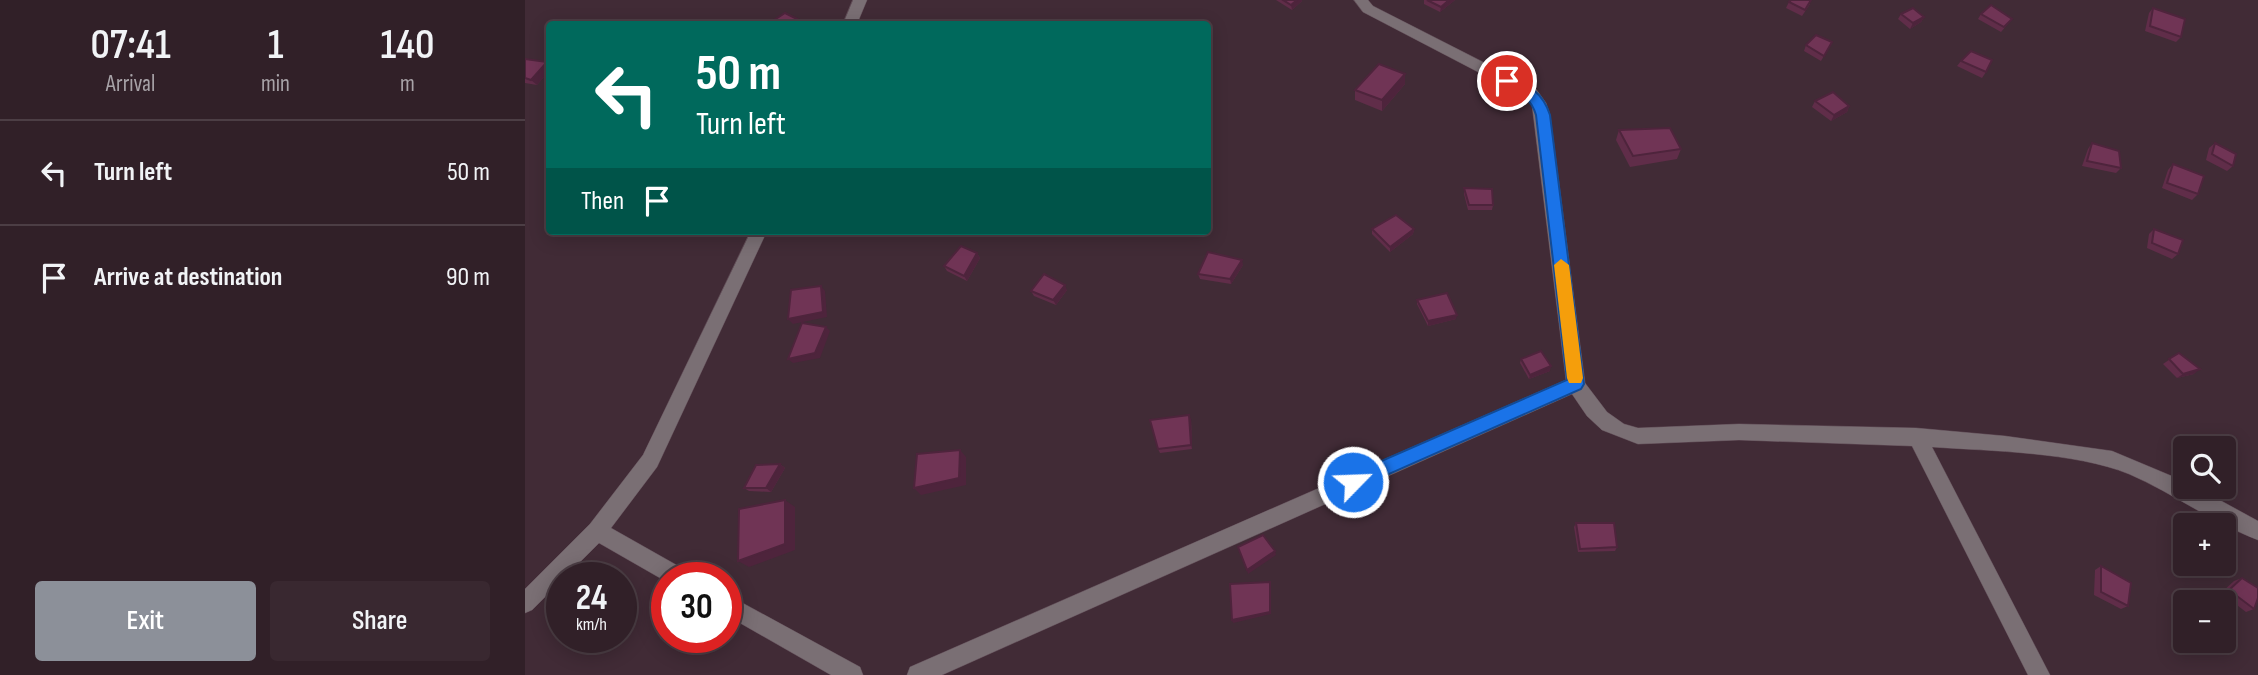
<!DOCTYPE html>
<html lang="en">
<head>
<meta charset="utf-8">
<style>
	:root { --surface:#312028; --page:#392830; --text:#f1f3f6; --muted:#a8a3a8; --line:#4c3e45; --accent:#8c9099 }
	body { margin:0; font-family:"Sofia Sans Condensed",sans-serif; background:var(--page); color:var(--text); height:100vh; display:flex; flex-direction:column; font-size:26px; white-space:nowrap }
	* { box-sizing:border-box; margin:0 }
	p { font-size:23px; color:var(--muted) }
	.icon { flex:none; width:38px; height:38px; fill:none; stroke:currentColor; stroke-width:2; stroke-linecap:round; stroke-linejoin:round }
	.map { position:relative; flex:1; overflow:hidden }
	.sheet { display:flex; flex-direction:column; background:var(--surface); width:525px }
	.sheet>* { flex:none }
	.hud { position:absolute; left:21px; top:21px; width:665px; height:214px; border-radius:7px; box-shadow:0 4px 18px #0003,0 0 0 2px var(--line); background:#00695c; color:#fff; overflow:hidden }
	.buttons { position:absolute; left:1648px; top:436px; display:grid; gap:14px }
	.buttons a { display:grid; place-items:center; width:63px; height:63px; border-radius:7px; background:var(--surface); box-shadow:0 4px 18px #0003,0 0 0 2px var(--line); font-size:35px }
	.speed { position:absolute; left:21px; top:562px; display:flex; gap:14px; font-size:35px; font-weight:700; text-align:center }
	.speed>* { display:grid; place-content:center; width:91px; height:91px; border-radius:50%; background:var(--surface); box-shadow:0 4px 18px #0003,0 0 0 2px var(--line); line-height:1 }
	.speed small { font-size:18px; font-weight:400 }
	.speed .limit { border:10px solid #d22; background:#fff; color:#111 }
	.pin { position:absolute; display:grid; place-items:center; width:60px; height:60px; color:#fff; margin:-30px; border:4px solid #fff; border-radius:50%; box-shadow:0 2px 7px #0007 }
	.me { position:absolute; width:77px; margin:-38px; rotate:66deg; stroke-linejoin:round; filter:drop-shadow(0 0 5px #0008) }
	.turn { display:flex; align-items:center; gap:24px; height:147px; padding:0 35px; font-size:32px }
	.turn .icon { width:91px; height:91px; stroke-width:2.5 }
	.turn b { display:block; font-size:49px; line-height:60px }
	.then { display:flex; align-items:center; height:66px; padding:0 35px; background:#0003; gap:14px; font-size:26px }
	.eta { display:flex; justify-content:space-evenly; align-items:center; height:119px; text-align:center }
	.eta b { font-size:42px; font-weight:600; line-height:49px }
	.primary-button { display:flex; gap:14px; margin-top:auto; padding:14px 35px }
	.primary-button a { flex:1; height:80px; border-radius:7px; background:var(--accent); color:#fff; font-size:28px; font-weight:600; line-height:80px; text-align:center }
	.primary-button a+a { background:var(--page); color:var(--text) }
	ul { padding:0; list-style:none }
	li { display:flex; align-items:center; gap:21px; height:105px; padding:0 35px; border-top:2px solid var(--line) }
	li div { flex:1 }
	li b { display:block; font-size:26px }
	li em { font-style:normal }
	main { display:flex; flex:1; min-height:0 }
	.map>svg:first-child { display:block }
	.lines { fill:none; stroke-linecap:round; stroke-linejoin:round }
	.minor-casing { stroke:#5f4a55; stroke-width:1 }
	.minor { fill:#7a6f74; fill-rule:evenodd }
	.wall { fill:#602d49 }
	.shaded-wall { fill:#4e243c }
	.building { fill:#703455; stroke:#4e243c; stroke-width:2 }
	.route { fill:#1a73e8; stroke:#114b97; stroke-width:2 }
	.slow { fill:#f59e0b }
</style>
</head>
<body>
<main>
<section class="sheet">
<div class="eta">
<div><b>07:41</b><p>Arrival</p></div>
<div><b>1</b><p>min</p></div>
<div><b>140</b><p>m</p></div>
</div>
<ul>
<li><svg class="icon" aria-label="left" viewBox="0 0 24 24"><path d="M17 20v-9H6M10 6l-5 5 5 5"/></svg><div><b>Turn left</b></div><em>50 m</em></li>
<li><svg class="icon" aria-label="arrive" viewBox="0 0 24 24"><path d="M6 21V4h12l-3 4 3 4H6"/></svg><div><b>Arrive at destination</b></div><em>90 m</em></li>
</ul>
<div class="primary-button"><a>Exit</a><a>Share</a></div>
</section>
<div class="map">
<svg width="1733" height="675" viewBox="0 0 1733 675">
	<rect width="100%" height="100%" fill="#412b36"/>
	<g class="lines">
		<defs>
			<g id="minor">
				<polygon points="328,0 342,0 332,24 318,24"/>
				<path d="M829,0H843L848,6L1011,89L1021,103L1025,115L1060,383L1082,412L1099,424L1113,428L1214,424L1391,428L1480,436L1587,451L1661,482V486H1669L1733,521V540C1688,523 1648,493 1604,474C1550,452 1465,451 1407,447L1525,675H1503L1387,446L1214,440L1113,444L1077,430L1062,416L1047,394L417,675H382L385,667L1041,380L1007,105L1001,97L838,12Z"/>
				<polygon points="226,231 242,231 132,467 86,528 162,571 165,578 142,578 142,582 74,543 7,610 0,613 0,589 65,524 118,455"/>
				<polygon points="201,594 335,667 338,675 306,675 201,615"/>
			</g>
		</defs>
		<use href="#minor" class="minor-casing"/>
		<use href="#minor" class="minor"/>
	</g>
	<g class="wall">
		<polygon points="751,0 777,0 777,1 767,10"/>
		<polygon points="899,0 930,0 915,12 899,4"/>
		<polygon points="1264,2 1285,4 1277,16 1261,8"/>
		<polygon points="1628,8 1656,37 1651,42 1620,31 1624,13"/>
		<polygon points="1376,14 1399,17 1396,22 1385,29 1373,19"/>
		<polygon points="1456,14 1487,19 1476,32 1453,19"/>
		<polygon points="1307,42 1296,61 1279,51 1281,45"/>
		<polygon points="0,59 22,62 24,65 24,71 12,85 0,83"/>
		<polygon points="1436,61 1461,72 1457,78 1432,66"/>
		<polygon points="880,74 880,84 857,111 830,100 830,90"/>
		<polygon points="1290,101 1324,106 1322,112 1306,121 1287,107"/>
		<polygon points="1094,130 1156,149 1152,159 1105,167 1091,140"/>
		<polygon points="1567,143 1596,168 1591,173 1557,166 1563,149"/>
		<polygon points="1690,143 1708,166 1702,171 1681,160 1684,148"/>
		<polygon points="1648,164 1673,194 1667,200 1637,188 1643,170"/>
		<polygon points="939,188 968,205 967,210 943,210 939,194"/>
		<polygon points="847,229 889,229 888,234 865,252 847,234"/>
		<polygon points="1629,229 1653,254 1647,259 1622,248 1624,234"/>
		<polygon points="452,253 455,258 442,281 422,271 419,266"/>
		<polygon points="718,265 706,284 675,279 673,274"/>
		<polygon points="542,290 531,305 509,296 506,291"/>
		<polygon points="892,300 931,319 903,326 892,304"/>
		<polygon points="1654,353 1669,374 1652,378 1638,364"/>
		<polygon points="996,359 1025,371 1004,379 995,363"/>
		<polygon points="666,419 667,449 635,453 633,449"/>
		<polygon points="255,464 260,468 246,492 224,491 219,488"/>
		<polygon points="1051,523 1092,547 1090,551 1053,552 1049,527"/>
		<polygon points="1576,566 1603,606 1596,609 1569,595 1570,570"/>
		<polygon points="1717,578 1729,609 1721,612 1696,593 1709,581"/>
	</g>
	<g class="shaded-wall">
		<polygon points="772,0 777,0 777,1 767,10 766,5"/>
		<polygon points="924,0 930,0 915,12 916,7"/>
		<polygon points="1399,17 1396,22 1385,29 1388,23"/>
		<polygon points="22,62 24,65 24,71 12,85 6,80"/>
		<polygon points="880,74 880,84 857,111 857,100"/>
		<polygon points="1324,106 1322,112 1306,121 1309,115"/>
		<polygon points="889,229 888,234 865,252 865,247"/>
		<polygon points="452,253 455,258 442,281 439,276"/>
		<polygon points="717,260 718,265 706,284 705,279"/>
		<polygon points="540,285 542,290 531,305 528,300"/>
		<polygon points="296,286 300,291 302,317 268,324 263,319"/>
		<polygon points="932,315 931,319 903,326 903,321"/>
		<polygon points="301,327 305,331 295,358 268,363 263,359"/>
		<polygon points="1026,366 1025,371 1004,379 1005,375"/>
		<polygon points="1675,369 1669,374 1652,378 1658,374"/>
		<polygon points="664,415 666,419 667,449 666,445"/>
		<polygon points="435,450 441,457 441,485 396,495 389,488"/>
		<polygon points="255,464 260,468 246,492 241,488"/>
		<polygon points="260,500 270,507 270,550 224,567 213,561"/>
		<polygon points="750,551 751,555 723,574 722,570"/>
		<polygon points="745,582 746,585 746,614 708,623 707,620"/>
	</g>
	<g class="building">
		<polygon points="758,0 772,0 766,5"/>
		<polygon points="902,0 924,0 916,7"/>
		<polygon points="1266,0 1286,0 1280,10 1264,2"/>
		<polygon points="1466,5 1487,19 1479,27 1456,14"/>
		<polygon points="1388,8 1399,17 1388,23 1376,14"/>
		<polygon points="1628,8 1660,19 1656,37 1625,26"/>
		<polygon points="260,13 282,24 243,24"/>
		<polygon points="1291,35 1307,42 1299,56 1281,45"/>
		<polygon points="1446,51 1467,60 1461,72 1436,61"/>
		<polygon points="0,59 22,62 6,80 0,78"/>
		<polygon points="854,64 880,74 857,100 830,90"/>
		<polygon points="1308,92 1324,106 1309,115 1290,101"/>
		<polygon points="1145,128 1156,149 1108,156 1094,130"/>
		<polygon points="1567,143 1594,151 1596,168 1562,161"/>
		<polygon points="1690,143 1711,154 1708,166 1687,154"/>
		<polygon points="1648,164 1679,176 1673,194 1642,183"/>
		<polygon points="939,188 967,189 968,205 944,205"/>
		<polygon points="871,215 889,229 865,247 847,229"/>
		<polygon points="1629,229 1658,240 1653,254 1627,243"/>
		<polygon points="436,246 452,253 439,276 419,266"/>
		<polygon points="683,252 717,260 705,279 673,274"/>
		<polygon points="519,274 540,285 528,300 506,291"/>
		<polygon points="296,286 298,312 263,319 266,290"/>
		<polygon points="922,293 932,315 903,321 892,300"/>
		<polygon points="277,323 301,327 290,353 263,359"/>
		<polygon points="1016,351 1026,366 1005,375 996,359"/>
		<polygon points="1654,353 1675,369 1658,374 1644,359"/>
		<polygon points="664,415 666,445 633,449 625,420"/>
		<polygon points="435,450 434,478 389,488 392,454"/>
		<polygon points="255,464 241,488 219,488 231,465"/>
		<polygon points="260,500 260,544 213,561 214,509"/>
		<polygon points="1051,523 1089,523 1092,547 1055,549"/>
		<polygon points="738,535 750,551 722,570 713,547"/>
		<polygon points="1576,566 1606,583 1603,606 1576,592"/>
		<polygon points="1717,578 1733,588 1733,598 1729,609 1704,590"/>
		<polygon points="745,582 745,612 707,620 705,584"/>
	</g>
	<path class="route" d="M982,77C1004,84 1018,93 1025,115L1059,384L1056,389L828,490L822,487L820,482L822,476L1042,380L1011,115C1006,97 994,93 978,85V78Z"/>
	<polygon class="slow" points="1036,259 1044,265 1058,378 1056,383 1044,383 1042,378 1029,265"/>
</svg>
<div class="buttons">
<a><svg class="icon" aria-label="search" viewBox="0 0 24 24"><circle cx="10" cy="10" r="6"/><path d="M15 15l6 6"/></svg></a>
<a>+</a>
<a>−</a>
</div>
<div class="speed"><div>24<small>km/h</small></div><div class="limit">30</div></div>
<div class="pin" style="left:982px;top:81px;background:#d93025"><svg class="icon" aria-label="arrive" viewBox="0 0 24 24"><path d="M6 21V4h12l-3 4 3 4H6"/></svg></div>
<svg class="me" style="left:828px;top:482px" viewBox="-20 -20 40 40"><circle r="17" fill="#1a73e8" stroke="#fff" stroke-width="3"/><path d="M0-11L8 9 0 5-8 9z" fill="#fff"/></svg>
<div class="hud">
<div class="turn"><svg class="icon" aria-label="left" viewBox="0 0 24 24"><path d="M17 20v-9H6M10 6l-5 5 5 5"/></svg><div><b>50 m</b>Turn left</div></div>
<div class="then">Then<svg class="icon" aria-label="arrive" viewBox="0 0 24 24"><path d="M6 21V4h12l-3 4 3 4H6"/></svg></div>
</div>
</div>
</main>
</body>
</html>
